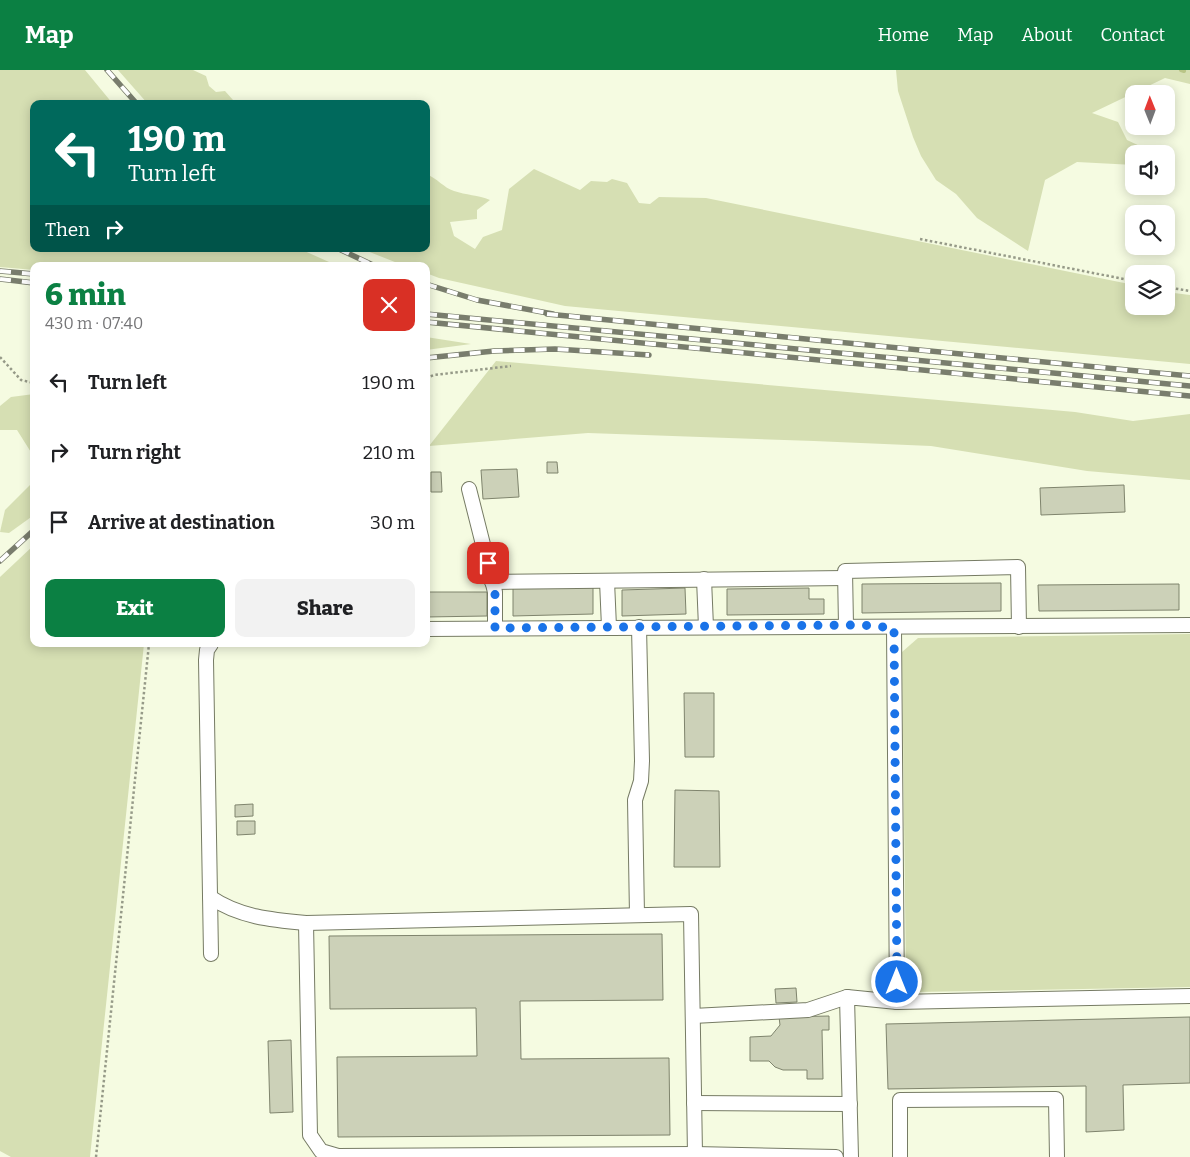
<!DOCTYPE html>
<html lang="en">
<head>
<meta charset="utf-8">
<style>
	:root { --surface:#fff; --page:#f2f2f2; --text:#202124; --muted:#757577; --accent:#0b8043 }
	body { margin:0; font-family:Bitter,serif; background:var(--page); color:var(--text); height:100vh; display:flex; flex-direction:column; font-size:19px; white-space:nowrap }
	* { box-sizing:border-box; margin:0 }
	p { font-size:16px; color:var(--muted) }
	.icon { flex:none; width:28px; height:28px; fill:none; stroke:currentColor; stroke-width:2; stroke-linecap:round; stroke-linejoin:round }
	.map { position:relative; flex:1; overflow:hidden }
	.panel { position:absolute; left:30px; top:192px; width:400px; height:385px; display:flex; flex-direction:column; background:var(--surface); border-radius:10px; box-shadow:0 2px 12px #0003 }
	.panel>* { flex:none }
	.top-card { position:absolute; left:30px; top:30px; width:400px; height:152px; border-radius:10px; box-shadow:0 2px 12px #0003; background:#00695c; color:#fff; overflow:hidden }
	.needle { width:32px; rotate:359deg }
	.tools { position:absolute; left:1125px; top:15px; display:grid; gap:10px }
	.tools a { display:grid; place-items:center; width:50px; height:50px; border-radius:10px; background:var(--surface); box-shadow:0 2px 12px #0003; font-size:25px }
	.pin { position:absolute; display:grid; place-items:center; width:42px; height:42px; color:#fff; margin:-21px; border-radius:10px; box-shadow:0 2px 8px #0006 }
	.me { position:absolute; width:55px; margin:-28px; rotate:0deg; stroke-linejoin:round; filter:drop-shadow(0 0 4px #0008) }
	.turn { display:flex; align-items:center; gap:18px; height:105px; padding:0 15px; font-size:22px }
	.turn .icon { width:65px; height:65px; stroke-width:2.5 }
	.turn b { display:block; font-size:35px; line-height:42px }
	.then { display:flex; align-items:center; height:48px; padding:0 15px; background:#0003; gap:10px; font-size:19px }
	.round { display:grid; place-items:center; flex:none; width:52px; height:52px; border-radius:10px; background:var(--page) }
	.head { display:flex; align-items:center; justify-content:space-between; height:85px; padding:0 15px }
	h1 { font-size:30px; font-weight:800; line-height:38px; color:var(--accent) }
	.action { display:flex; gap:10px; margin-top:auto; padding:10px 15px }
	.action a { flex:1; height:58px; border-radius:10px; background:var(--accent); color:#fff; font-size:20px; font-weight:800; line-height:58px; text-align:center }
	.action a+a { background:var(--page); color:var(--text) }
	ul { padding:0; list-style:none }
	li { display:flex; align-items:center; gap:15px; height:70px; padding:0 15px }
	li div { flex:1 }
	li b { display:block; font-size:19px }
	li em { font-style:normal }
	header { display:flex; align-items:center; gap:30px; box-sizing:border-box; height:70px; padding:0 25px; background:var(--accent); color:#fff }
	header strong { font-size:24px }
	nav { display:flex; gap:28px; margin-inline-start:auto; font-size:18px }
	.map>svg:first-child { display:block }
	.green { fill:#d6dfb3 }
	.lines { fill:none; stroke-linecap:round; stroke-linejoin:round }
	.stream { stroke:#b9c587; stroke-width:4 }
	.building { fill:#ccd1b8; stroke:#7f846d }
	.minor-casing { stroke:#767b64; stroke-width:16 }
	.path { stroke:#969a88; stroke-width:2.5; stroke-dasharray:2.5 2.5; stroke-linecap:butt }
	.minor { stroke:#fff; stroke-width:14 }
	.rail-casing { stroke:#797d6d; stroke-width:5.5 }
	.rail { stroke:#fff; stroke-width:4; stroke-dasharray:11; stroke-linecap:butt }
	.route { stroke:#1a73e8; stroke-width:9; stroke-dasharray:0 16.2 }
</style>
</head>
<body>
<header>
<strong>Map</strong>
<nav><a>Home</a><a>Map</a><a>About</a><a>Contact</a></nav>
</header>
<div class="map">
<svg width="1190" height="1087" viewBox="0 0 1190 1087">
	<rect width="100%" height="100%" fill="#f5fbe1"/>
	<g class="green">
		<polygon points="0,0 85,0 113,34 34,34 34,179 300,179 338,196 34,196 34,200 0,197"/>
		<polygon points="118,0 193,0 206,6 209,16 216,22 225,21 233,30 243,30 252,34 148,34"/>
		<polygon points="896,0 1190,0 1190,14 1165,8 1092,43 1118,52 1127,70 1157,84 1134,84 1134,95 1077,92 1045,110 1028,181 977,148 956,124 936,110 921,86 913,67 898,21"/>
		<path d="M534,99L580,120L591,111L607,112L612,109L627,113L639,133L650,134L659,127L706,128L1134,215V236H1166V222L1190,225V294L565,236L439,208L426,203V196H405L362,179H426V104C437,108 444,118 454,121C466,125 478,125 490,130L477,140V149L450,152L454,166L475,179L483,167L502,160L509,119Z"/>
		<polygon points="426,267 471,274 426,280"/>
		<polygon points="496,291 1075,342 1133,351 1190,344 1190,410 1087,401 931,376 814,371 588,363 429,376"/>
		<polygon points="34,324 34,387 17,360 0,360 0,336 11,327"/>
		<polygon points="34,411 34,445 9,463 0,462 5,440"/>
		<polygon points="34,475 34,574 144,574 90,1087 11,1087 0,1081 0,507"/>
		<polygon points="1190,564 1190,917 917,922 906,912 902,582 918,568"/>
	</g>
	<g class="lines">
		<polyline class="stream" points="1181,0 1184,1"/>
	</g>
	<g class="building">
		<polygon points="547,392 557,392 558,403 547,403"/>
		<polygon points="517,399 519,427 483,429 481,400"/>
		<polygon points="431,402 441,402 442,422 431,422"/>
		<polygon points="1124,415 1125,442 1041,445 1040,418"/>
		<polygon points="1001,513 1001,541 862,543 862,514"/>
		<polygon points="1179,514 1179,540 1039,541 1038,515"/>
		<polygon points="593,517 593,544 513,546 513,518"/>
		<polygon points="685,518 686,544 622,546 622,520"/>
		<polygon points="809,518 809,529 824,529 824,544 727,545 727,519"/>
		<polygon points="426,522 487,522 487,546 426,547"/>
		<polygon points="684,623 714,623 714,687 685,687"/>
		<polygon points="675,720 719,721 720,797 674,797"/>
		<polygon points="253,734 253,746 235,747 235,735"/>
		<polygon points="237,751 255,751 255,764 237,765"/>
		<polygon points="662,864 663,930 520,931 521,989 669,988 670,1065 338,1067 337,987 477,986 476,938 330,939 329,866"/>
		<polygon points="796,918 797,932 776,933 775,919"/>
		<polygon points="829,946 829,960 822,960 823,1009 807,1009 807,1000 783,1000 775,997 769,991 750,991 750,967 771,966 780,955 779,947"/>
		<polygon points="1190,947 1190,1013 1123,1015 1124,1060 1086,1062 1086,1016 888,1019 886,954"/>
		<polygon points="291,970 293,1042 270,1043 268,971"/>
	</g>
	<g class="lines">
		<defs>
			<g id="minor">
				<polyline points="469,419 495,522 495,558"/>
				<polyline points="704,509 706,557"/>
				<polyline points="607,511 609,557"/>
				<polyline points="492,512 845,508"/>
				<polyline points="846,555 845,501 1018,497 1019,557"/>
				<polyline points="894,558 897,932"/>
				<polyline points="426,559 1190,555"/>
				<polyline points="211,574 207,580 206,590 211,884"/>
				<path d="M210,827C239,847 272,850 306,853L691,844L695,1084"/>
				<polyline points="637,845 635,730 641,711 642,691 639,557"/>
				<polyline points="306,853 310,1065 321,1081 338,1086 695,1084 836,1087"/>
				<polyline points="693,946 808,940 847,927"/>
				<polyline points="694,1033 850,1034"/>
				<polyline points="851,1087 847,927 897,932 1190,926"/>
				<polyline points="900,1087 900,1030 1056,1029 1057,1087"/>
			</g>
		</defs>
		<use href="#minor" class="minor-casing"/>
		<g class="path">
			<polyline points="920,169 1134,211"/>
			<polyline points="1166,217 1190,221"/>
			<polyline points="0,287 21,310 34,313"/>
			<polyline points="426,308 434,305 511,296"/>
			<polyline points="96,1087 149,574"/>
		</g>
		<use href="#minor" class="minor"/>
		<defs>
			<g id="rail">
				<polyline points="107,0 137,34"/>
				<polyline points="339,179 375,196"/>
				<polyline points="0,201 34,204"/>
				<polyline points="0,209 34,213"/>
				<polyline points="426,214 477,230 553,244"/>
				<polyline points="426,244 1190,316"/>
				<polyline points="547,244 1190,306"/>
				<polyline points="426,252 1190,326"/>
				<polyline points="426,288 494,281 555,279 649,285"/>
				<polyline points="0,491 34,460"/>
			</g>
		</defs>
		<use href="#rail" class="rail-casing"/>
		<use href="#rail" class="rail"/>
	</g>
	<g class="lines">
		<polyline class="route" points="488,493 495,522 495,558 862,555 894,558 897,912"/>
	</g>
</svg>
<div class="tools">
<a><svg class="needle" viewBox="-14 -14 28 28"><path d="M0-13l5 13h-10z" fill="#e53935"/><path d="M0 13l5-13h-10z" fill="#757577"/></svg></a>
<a><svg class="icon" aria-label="sound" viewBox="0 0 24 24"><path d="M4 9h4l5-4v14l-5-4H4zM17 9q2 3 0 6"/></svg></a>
<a><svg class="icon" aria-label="search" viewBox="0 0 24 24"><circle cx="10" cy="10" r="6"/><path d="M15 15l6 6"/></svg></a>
<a><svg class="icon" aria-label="layers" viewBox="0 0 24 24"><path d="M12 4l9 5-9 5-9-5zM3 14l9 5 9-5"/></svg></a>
</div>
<div class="pin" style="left:488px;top:493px;background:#d93025"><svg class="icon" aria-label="arrive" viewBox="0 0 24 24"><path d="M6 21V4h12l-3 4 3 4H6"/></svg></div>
<svg class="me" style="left:897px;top:912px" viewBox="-20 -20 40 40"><circle r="17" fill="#1a73e8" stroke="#fff" stroke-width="3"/><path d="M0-11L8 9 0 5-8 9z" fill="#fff"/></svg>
<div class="top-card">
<div class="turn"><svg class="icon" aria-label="left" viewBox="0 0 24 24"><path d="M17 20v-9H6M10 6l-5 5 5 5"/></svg><div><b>190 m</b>Turn left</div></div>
<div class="then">Then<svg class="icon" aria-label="right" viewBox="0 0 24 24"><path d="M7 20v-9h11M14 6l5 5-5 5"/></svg></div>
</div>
<section class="panel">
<div class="head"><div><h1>6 min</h1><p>430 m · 07:40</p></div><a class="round" style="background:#d93025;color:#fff"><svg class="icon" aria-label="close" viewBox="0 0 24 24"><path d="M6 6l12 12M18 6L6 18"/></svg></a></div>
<ul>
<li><svg class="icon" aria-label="left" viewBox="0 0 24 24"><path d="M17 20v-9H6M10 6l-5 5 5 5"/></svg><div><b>Turn left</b></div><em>190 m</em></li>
<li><svg class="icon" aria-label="right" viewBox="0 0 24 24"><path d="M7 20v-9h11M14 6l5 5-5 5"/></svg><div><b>Turn right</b></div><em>210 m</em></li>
<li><svg class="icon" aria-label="arrive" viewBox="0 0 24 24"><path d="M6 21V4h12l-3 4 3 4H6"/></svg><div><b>Arrive at destination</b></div><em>30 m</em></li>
</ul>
<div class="action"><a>Exit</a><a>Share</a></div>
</section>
</div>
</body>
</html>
